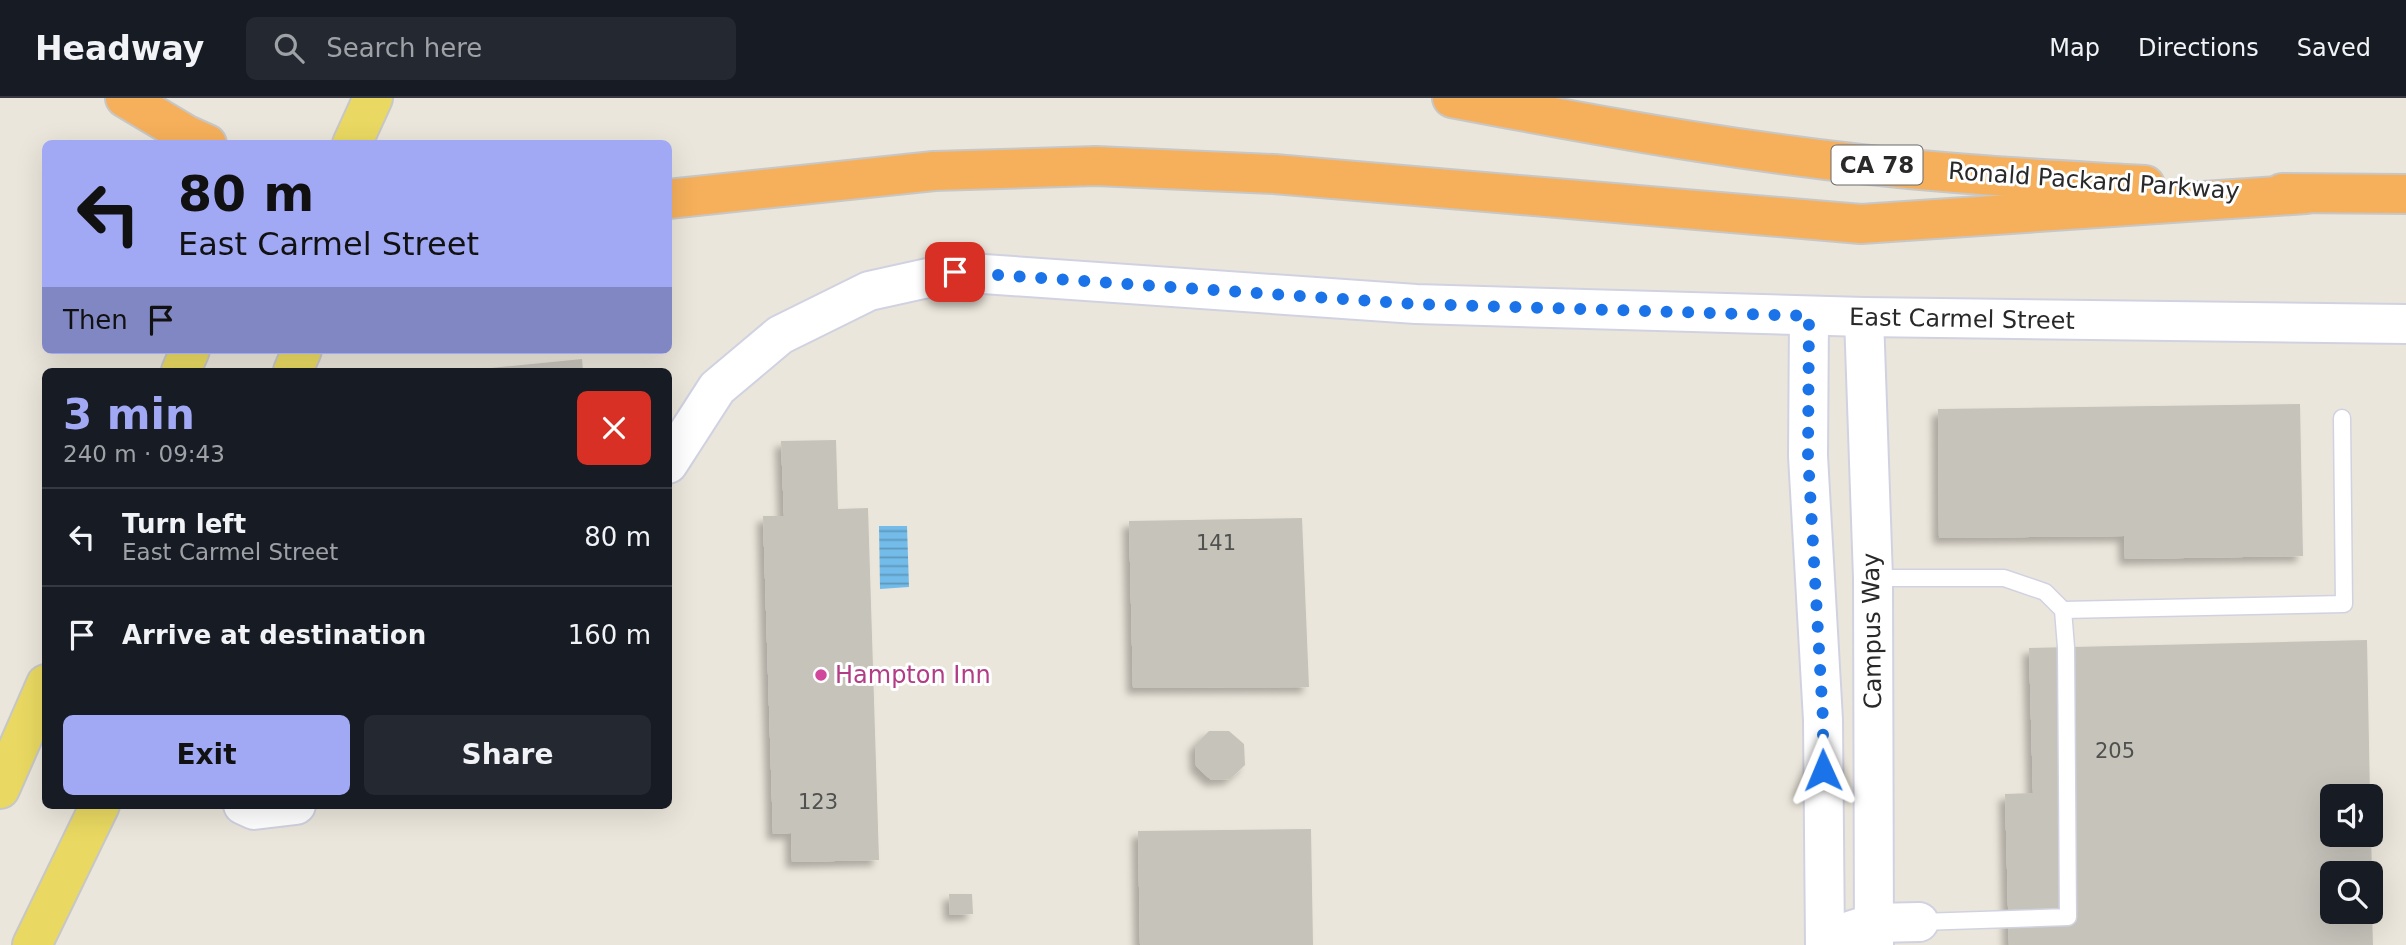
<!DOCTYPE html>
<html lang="en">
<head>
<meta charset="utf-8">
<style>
	:root { --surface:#171b24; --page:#242831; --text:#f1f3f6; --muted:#9ea1a6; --line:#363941; --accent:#a2a9f4 }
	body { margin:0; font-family:"DejaVu Sans",sans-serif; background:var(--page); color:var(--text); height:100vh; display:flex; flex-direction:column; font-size:26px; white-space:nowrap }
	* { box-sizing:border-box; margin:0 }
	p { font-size:23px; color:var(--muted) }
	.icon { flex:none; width:38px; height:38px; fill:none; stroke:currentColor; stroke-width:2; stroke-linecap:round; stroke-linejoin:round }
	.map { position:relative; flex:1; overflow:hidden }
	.panel { position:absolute; left:42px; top:270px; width:630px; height:441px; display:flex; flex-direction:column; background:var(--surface); border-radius:10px; box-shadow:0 7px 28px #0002 }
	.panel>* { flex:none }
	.banner { position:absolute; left:42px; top:42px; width:630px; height:214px; border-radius:10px; box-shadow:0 7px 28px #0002; background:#a2a9f4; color:#111; overflow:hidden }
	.controls { position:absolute; left:2320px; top:686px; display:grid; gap:14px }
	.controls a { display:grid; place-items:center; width:63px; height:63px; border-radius:10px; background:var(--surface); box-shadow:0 7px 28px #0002; font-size:35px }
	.pin { position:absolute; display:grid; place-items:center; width:60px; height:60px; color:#fff; margin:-30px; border-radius:14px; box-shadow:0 4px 10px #0006 }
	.me { position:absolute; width:77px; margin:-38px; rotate:359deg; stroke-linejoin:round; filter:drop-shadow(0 0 5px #0008) }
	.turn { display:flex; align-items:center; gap:24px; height:147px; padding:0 21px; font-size:32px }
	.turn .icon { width:91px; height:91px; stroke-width:2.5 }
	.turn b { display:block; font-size:49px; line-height:60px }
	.then { display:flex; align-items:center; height:66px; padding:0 21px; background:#0003; gap:14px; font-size:26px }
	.round { display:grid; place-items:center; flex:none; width:74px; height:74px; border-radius:10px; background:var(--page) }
	.headline { display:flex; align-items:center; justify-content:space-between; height:119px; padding:0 21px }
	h1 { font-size:42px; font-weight:700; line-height:52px; color:var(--accent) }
	.action { display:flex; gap:14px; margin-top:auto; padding:14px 21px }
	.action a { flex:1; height:80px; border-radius:10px; background:var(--accent); color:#111; font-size:28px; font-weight:700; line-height:80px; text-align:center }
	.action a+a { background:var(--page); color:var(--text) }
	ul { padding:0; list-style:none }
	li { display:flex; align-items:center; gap:21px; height:98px; padding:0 21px; border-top:2px solid var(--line) }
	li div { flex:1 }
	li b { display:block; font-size:26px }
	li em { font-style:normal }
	header { display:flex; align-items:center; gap:42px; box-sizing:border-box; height:98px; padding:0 35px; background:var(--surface); border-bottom:2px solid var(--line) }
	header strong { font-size:33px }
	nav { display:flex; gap:38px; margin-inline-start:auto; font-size:24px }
	.search { width:490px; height:63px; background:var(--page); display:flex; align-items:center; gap:18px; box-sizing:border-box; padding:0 24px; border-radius:10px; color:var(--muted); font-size:26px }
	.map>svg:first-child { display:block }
	.water { fill:url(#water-rules) }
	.building { fill:#c6c3bb; filter:url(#shadow) }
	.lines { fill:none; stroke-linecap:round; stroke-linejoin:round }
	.lane-casing { stroke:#d1d2e1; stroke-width:19 }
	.secondary-casing { stroke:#d1d2e1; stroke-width:42 }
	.primary-casing { stroke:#c7c7c7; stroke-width:42 }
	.highway-casing { stroke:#c7c7c7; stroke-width:42 }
	.lane { stroke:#fff; stroke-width:16 }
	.secondary { stroke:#fff; stroke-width:38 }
	.primary { stroke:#e9d962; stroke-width:38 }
	.highway { stroke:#f6b05b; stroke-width:38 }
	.route { stroke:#1a73e8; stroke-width:12; stroke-dasharray:0 21.6 }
	.hotel-dot { fill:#d1479c; stroke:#fff; stroke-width:2.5 }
	.labels { text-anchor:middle; stroke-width:6; stroke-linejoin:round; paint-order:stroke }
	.number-label { font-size:21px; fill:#50504e }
	.shield { fill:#fff; stroke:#696969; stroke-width:2 }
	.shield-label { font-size:23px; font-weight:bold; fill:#292929 }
	.street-label { font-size:24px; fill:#292929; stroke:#fff }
	.hotel-label { font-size:24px; fill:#b23c85; stroke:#fff; text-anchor:start }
</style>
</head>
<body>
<header>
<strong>Headway</strong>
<div class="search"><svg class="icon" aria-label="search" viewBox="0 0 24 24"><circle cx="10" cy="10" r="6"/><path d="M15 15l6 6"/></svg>Search here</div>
<nav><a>Map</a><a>Directions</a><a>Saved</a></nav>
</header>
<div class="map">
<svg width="2406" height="847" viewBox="0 0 2406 847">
	<defs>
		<pattern id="water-rules" width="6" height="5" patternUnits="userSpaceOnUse" patternTransform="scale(1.75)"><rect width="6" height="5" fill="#73bbe8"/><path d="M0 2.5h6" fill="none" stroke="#5e98bc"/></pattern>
		<filter id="shadow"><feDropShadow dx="-6" dy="6" stdDeviation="3.5" flood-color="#0004"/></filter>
	</defs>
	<rect width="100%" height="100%" fill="#ebe6db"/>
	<polygon class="water" points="879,428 907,428 909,489 880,491"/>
	<g class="building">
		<polygon points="582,261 583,273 481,273 481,271"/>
		<polygon points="2300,306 2303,458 2125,461 2124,438 1939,440 1938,311"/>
		<polygon points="836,342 838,411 868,410 879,762 792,764 791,735 773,736 763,418 784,418 781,343"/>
		<polygon points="1302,420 1309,589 1133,590 1129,423"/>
		<polygon points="2367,542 2370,698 2333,698 2333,737 2371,737 2372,775 2333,775 2333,814 2372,814 2373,847 2009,847 2005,696 2033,695 2029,550"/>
		<polygon points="1209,633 1229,633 1244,646 1245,667 1230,681 1211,682 1196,668 1195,647"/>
		<polygon points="1311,731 1313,847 1140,847 1138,733"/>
		<polygon points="949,796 972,796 973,816 950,817"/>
	</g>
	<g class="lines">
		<defs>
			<g id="lane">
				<polyline points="1873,480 2004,480 2045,494 2063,512 2066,549 2068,819 1920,824"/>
				<polyline points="2063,512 2344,506 2342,320"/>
			</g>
			<g id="secondary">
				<polyline points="1809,218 1808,358 1823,622 1825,847"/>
				<polyline points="1864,219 1873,480 1874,847"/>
				<polyline points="668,366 717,290 780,237 869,193 955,174 1416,206 1864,219 2406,226"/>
				<polyline points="243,707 254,712 296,707"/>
				<polyline points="1849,833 1874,825 1919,824"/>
			</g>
			<g id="primary">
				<polyline points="352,46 373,0"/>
				<polyline points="181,273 190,252"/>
				<polyline points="293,273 302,252"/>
				<polyline points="0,691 46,586"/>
				<polyline points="32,847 100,707"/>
			</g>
			<g id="highway">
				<polyline points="125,0 187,37 207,46"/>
				<path d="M1452,0C1614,31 1779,61 1944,74C2011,80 2078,83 2145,87"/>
				<polyline points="2282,95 2406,96"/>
				<polyline points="668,101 934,73 1096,68 1274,76 1861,126 2306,96"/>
			</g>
		</defs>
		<use href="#lane" class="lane-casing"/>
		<use href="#secondary" class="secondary-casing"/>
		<use href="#primary" class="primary-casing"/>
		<use href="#highway" class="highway-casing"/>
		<use href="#lane" class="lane"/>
		<use href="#secondary" class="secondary"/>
		<use href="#primary" class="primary"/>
		<use href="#highway" class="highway"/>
	</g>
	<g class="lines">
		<polyline class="route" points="955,174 1416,206 1809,218 1808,358 1823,622 1823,672"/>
	</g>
	<circle class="hotel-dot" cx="821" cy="577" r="7"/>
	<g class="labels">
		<g class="number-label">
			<text x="1216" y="452">141</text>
			<text x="2115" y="660">205</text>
			<text x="818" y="711">123</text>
		</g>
		<rect class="shield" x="1831.5" y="47.5" width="91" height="39" rx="5"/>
		<g class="shield-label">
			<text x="1877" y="75">CA 78</text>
		</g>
		<g class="street-label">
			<text transform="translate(2094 83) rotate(4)" y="8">Ronald Packard Parkway</text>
			<text transform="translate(1962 221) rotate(1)" y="8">East Carmel Street</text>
			<text transform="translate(1872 533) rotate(-91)" y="8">Campus Way</text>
		</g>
		<g class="hotel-label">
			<text x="835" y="585">Hampton Inn</text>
		</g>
	</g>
</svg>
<div class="controls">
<a><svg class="icon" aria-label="sound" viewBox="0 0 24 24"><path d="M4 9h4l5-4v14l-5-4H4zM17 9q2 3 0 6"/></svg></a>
<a><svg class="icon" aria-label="search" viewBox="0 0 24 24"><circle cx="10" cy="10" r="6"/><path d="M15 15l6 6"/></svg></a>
</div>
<div class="pin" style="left:955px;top:174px;background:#d93025"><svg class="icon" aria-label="arrive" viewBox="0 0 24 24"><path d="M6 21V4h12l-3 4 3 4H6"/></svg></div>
<svg class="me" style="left:1823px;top:672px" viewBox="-20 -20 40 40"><path d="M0-17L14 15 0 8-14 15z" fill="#1a73e8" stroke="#fff" stroke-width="4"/></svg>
<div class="banner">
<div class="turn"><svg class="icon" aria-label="left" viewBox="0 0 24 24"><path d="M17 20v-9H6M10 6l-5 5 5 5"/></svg><div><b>80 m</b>East Carmel Street</div></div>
<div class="then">Then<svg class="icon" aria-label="arrive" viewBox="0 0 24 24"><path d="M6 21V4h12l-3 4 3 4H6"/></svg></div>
</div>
<section class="panel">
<div class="headline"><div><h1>3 min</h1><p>240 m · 09:43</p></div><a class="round" style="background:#d93025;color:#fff"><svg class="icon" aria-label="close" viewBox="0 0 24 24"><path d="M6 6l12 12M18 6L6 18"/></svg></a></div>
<ul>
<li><svg class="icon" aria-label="left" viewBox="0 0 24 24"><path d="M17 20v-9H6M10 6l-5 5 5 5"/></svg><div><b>Turn left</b><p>East Carmel Street</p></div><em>80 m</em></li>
<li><svg class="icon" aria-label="arrive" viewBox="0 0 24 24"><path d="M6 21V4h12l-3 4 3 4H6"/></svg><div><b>Arrive at destination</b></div><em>160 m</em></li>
</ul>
<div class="action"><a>Exit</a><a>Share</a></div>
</section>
</div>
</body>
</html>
